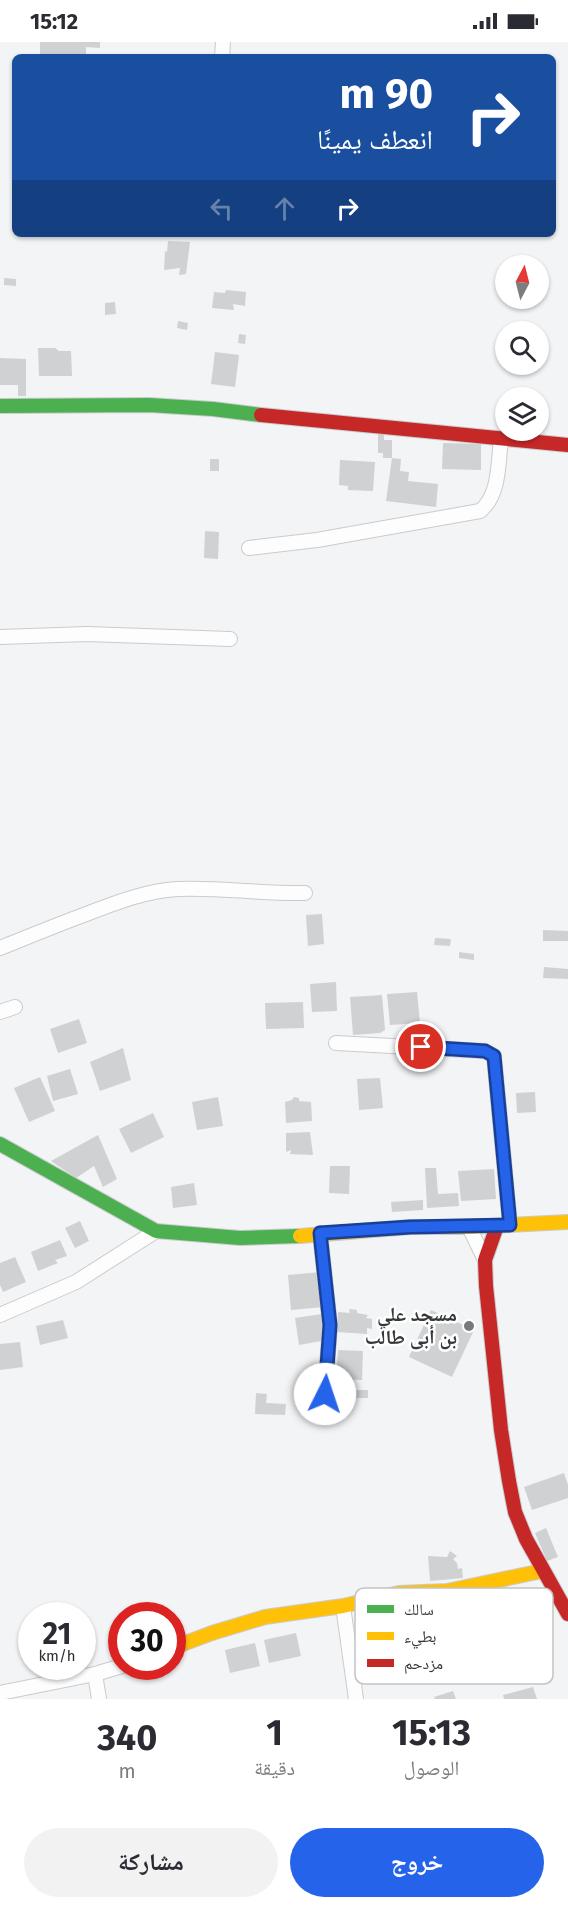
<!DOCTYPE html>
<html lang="ar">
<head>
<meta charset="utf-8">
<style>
	:root { --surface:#fff; --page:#f2f2f3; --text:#2b2b33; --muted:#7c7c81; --accent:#2563eb }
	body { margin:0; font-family:"Fira Sans","Noto Naskh Arabic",sans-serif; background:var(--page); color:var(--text); direction:rtl; height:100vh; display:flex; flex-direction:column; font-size:22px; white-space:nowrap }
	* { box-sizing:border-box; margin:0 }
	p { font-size:20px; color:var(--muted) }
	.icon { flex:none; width:33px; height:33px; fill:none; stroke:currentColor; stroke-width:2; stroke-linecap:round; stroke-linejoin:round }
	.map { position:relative; height:1657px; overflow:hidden; direction:ltr }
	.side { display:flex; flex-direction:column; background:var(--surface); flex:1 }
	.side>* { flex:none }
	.guide { position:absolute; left:12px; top:12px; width:544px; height:183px; border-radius:9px; box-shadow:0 2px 4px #0004; direction:rtl; background:#1a4fa0; color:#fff; overflow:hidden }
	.needle { width:39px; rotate:7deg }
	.buttons { position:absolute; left:495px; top:213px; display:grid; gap:12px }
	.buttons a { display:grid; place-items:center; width:54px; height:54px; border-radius:50%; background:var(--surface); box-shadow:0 2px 4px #0004; font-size:30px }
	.speed { position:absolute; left:18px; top:1560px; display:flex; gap:12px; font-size:30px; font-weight:700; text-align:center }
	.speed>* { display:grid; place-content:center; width:78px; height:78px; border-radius:50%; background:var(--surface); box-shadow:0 2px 4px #0004; line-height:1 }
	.speed small { font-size:15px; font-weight:400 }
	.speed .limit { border:9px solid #d22; background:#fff; color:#111 }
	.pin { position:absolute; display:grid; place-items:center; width:51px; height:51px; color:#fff; margin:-26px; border:3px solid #fff; border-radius:50%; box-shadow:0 2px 6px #0007 }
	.me { position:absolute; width:66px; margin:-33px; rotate:4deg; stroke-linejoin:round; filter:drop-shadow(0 0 4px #0008) }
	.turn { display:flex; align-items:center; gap:21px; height:126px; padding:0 24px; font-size:27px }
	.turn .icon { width:78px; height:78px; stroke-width:2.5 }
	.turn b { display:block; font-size:42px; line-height:51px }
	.lanes { display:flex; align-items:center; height:57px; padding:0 24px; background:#0003; justify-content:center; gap:30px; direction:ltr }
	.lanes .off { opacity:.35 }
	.eta { display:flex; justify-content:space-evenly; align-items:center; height:102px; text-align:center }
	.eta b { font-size:36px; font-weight:700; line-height:42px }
	.primary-button { display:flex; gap:12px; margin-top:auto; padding:12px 24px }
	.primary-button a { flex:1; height:69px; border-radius:36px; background:var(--accent); color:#fff; font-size:24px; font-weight:700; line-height:69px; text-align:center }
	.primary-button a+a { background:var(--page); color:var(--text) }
	.status { display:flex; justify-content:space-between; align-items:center; height:42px; padding:0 30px; background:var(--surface); direction:ltr }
	.status svg { height:16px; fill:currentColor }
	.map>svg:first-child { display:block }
	.building { fill:#d0d1d3 }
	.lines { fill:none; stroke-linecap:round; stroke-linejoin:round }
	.street-casing { stroke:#cacbcd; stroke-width:16 }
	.fast-casing { stroke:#cacbcd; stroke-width:16 }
	.slow-casing { stroke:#cacbcd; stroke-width:16 }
	.jam-casing { stroke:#cacbcd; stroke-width:16 }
	.street { stroke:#fdfdfe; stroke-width:14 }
	.fast { stroke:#4caf50; stroke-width:14 }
	.slow { stroke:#ffc107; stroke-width:14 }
	.jam { stroke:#c62828; stroke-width:14 }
	.route-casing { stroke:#184099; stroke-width:15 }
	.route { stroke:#2563eb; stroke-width:10 }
	.poi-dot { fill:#78797a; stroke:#fff; stroke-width:2 }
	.labels { text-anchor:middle; stroke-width:5; stroke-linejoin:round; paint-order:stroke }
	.poi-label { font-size:20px; font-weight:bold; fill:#363738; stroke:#fff; text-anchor:end }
	.key { fill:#fff; stroke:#c3c3c3; stroke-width:1.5 }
	.key-label { font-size:16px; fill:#363738 }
</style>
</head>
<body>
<div class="status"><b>15:12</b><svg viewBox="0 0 49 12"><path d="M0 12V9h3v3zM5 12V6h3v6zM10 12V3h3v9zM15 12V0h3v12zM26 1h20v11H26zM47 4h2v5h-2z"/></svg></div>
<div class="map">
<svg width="568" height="1657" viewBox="0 0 568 1657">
	<rect width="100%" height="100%" fill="#f2f4f6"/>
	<g class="building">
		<polygon points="40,0 100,0 100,6 86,5 86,14 40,15"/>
		<polygon points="168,199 190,200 186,232 179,233 180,226 164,228 165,209 167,210"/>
		<polygon points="4,236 16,237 16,244 4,243"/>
		<polygon points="226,248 246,250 245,264 233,262 234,268 212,266 214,250 225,251"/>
		<polygon points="115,260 116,272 105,273 105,261"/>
		<polygon points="178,279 188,281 187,288 177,286"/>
		<polygon points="239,292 246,293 245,302 238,301"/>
		<polygon points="38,306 55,306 59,309 71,309 72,334 39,334"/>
		<polygon points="215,310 239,313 235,345 211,342"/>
		<polygon points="0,316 26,317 26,354 18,354 18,343 0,343"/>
		<polygon points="378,391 384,391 384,398 392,398 392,416 383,416 383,411 378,411"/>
		<polygon points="443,401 481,402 481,428 442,427"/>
		<polygon points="392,416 401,417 400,429 409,430 408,439 438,442 436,465 386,459"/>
		<rect x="210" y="417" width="9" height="12"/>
		<polygon points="340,418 375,420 373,449 348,448 348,444 339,443"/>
		<polygon points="205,489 219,490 218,517 204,516"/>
		<polygon points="322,872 324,902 308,904 306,873"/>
		<polygon points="543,888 568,889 568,899 543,899"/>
		<polygon points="435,896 451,897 450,904 434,903"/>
		<polygon points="459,910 474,912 474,918 459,916"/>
		<polygon points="544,925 568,927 568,937 543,936"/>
		<polygon points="336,940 337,969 312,970 310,942"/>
		<polygon points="417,950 420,981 390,983 387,952"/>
		<polygon points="382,953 385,988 380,991 353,993 350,955"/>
		<polygon points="303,960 304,986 266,987 265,961"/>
		<polygon points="79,977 87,1001 58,1011 50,987"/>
		<polygon points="123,1006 131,1038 100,1049 90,1020"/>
		<polygon points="403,1010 412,1010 412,1019 402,1019"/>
		<polygon points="70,1027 78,1052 53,1059 47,1034"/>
		<polygon points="40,1035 55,1069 29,1080 14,1046"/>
		<polygon points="380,1036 383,1066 359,1068 357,1037"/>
		<polygon points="535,1050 536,1070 517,1071 516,1051"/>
		<polygon points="218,1055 223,1084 197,1088 192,1060"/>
		<polygon points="294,1055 299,1056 299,1059 311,1060 312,1079 286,1081 285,1060 292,1058"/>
		<polygon points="153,1071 164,1095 131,1111 119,1087"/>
		<polygon points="310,1090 313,1113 290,1112 291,1108 286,1110 286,1091"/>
		<polygon points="98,1093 117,1137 103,1145 94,1124 76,1136 51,1119"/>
		<polygon points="330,1124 350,1124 349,1152 329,1151"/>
		<polygon points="425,1126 436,1126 438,1152 458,1151 459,1164 427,1166"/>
		<polygon points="494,1127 496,1157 461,1159 458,1129"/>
		<polygon points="194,1141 197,1163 173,1166 171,1145"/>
		<polygon points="423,1158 423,1168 392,1170 391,1160"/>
		<polygon points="80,1179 89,1199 75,1206 65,1186"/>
		<polygon points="60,1198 67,1214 55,1218 58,1221 38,1229 31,1210"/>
		<polygon points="15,1215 26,1240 3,1250 0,1243 0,1221"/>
		<polygon points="321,1230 324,1265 291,1268 288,1233"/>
		<polygon points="349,1267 357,1268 357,1271 368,1273 366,1276 372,1277 372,1287 367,1286 367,1292 337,1290 338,1270 350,1271"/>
		<polygon points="431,1268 474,1288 452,1335 409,1315"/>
		<polygon points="322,1272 327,1298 299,1303 295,1276"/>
		<polygon points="63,1278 68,1296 40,1303 36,1284"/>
		<polygon points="20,1300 23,1325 0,1328 0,1302"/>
		<polygon points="338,1308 363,1309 362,1338 336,1337"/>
		<rect x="342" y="1348" width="26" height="8"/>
		<polygon points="256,1351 267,1352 266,1361 286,1362 285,1373 255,1372"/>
		<polygon points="564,1431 568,1443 568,1456 532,1468 524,1445"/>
		<polygon points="546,1486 558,1515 547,1519 535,1491"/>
		<polygon points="450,1509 457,1514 453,1517 457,1521 458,1527 462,1526 463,1536 430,1539 428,1514 447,1515"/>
		<polygon points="296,1591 301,1614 269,1621 264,1598"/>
		<polygon points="255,1601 260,1624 230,1631 225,1608"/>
		<polygon points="533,1645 537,1657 504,1657 503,1653"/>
		<polygon points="453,1649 456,1657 435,1657 434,1655"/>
	</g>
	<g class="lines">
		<defs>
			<g id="street">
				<polyline points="222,15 223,0"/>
				<path d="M249,506L317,498L480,469C500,453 498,421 501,397"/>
				<polyline points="0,595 87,592 230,597"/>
				<path d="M0,906C30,894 59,882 89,871C118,860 146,849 177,847C220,845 262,852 305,851"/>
				<polyline points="0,970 15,965"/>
				<polyline points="336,1001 485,1009 494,1014 510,1183"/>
				<polyline points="469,1185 485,1218"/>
				<polyline points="320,1191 330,1283 325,1352"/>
				<polyline points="0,1273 76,1240 156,1189"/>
				<polyline points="343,1564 356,1657"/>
				<polyline points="95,1632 99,1657"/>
				<polyline points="0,1651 95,1632 122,1624"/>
			</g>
			<g id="fast">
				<polyline points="0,364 149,363 213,367 261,373"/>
				<polyline points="0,1102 156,1189 240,1196 300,1194"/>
			</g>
			<g id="slow">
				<polyline points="300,1194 410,1185 469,1185 568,1180"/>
				<polyline points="172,1606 212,1591 265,1575 343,1564 399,1551 447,1549 542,1529"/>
			</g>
			<g id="jam">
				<polyline points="261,373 568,403"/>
				<polyline points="497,1184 485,1218 486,1244 501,1388 509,1439 515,1470 526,1497 568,1572"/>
			</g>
		</defs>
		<use href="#street" class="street-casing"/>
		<use href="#fast" class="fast-casing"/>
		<use href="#slow" class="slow-casing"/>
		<use href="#jam" class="jam-casing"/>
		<use href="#street" class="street"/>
		<use href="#fast" class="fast"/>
		<use href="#slow" class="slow"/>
		<use href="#jam" class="jam"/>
	</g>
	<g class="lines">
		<defs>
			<polyline id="route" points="325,1352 330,1283 320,1191 410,1185 510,1183 494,1014 485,1009 421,1005"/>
		</defs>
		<use href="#route" class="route-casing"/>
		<use href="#route" class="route"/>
	</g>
	<circle class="poi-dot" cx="469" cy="1284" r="6"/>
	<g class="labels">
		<g class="poi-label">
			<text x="457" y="1279">مسجد علي<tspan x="457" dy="23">بن أبى طالب</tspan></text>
		</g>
	</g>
	<rect x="355" y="1546" width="198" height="96" rx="9" class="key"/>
	<rect x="367" y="1563" width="27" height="8" fill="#4caf50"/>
	<rect x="367" y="1590" width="27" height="8" fill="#ffc107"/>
	<rect x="367" y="1617" width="27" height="8" fill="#c62828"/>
	<g class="key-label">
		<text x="404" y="1573">سالك</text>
		<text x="404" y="1600">بطيء</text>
		<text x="404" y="1627">مزدحم</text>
	</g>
</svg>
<div class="buttons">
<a><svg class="needle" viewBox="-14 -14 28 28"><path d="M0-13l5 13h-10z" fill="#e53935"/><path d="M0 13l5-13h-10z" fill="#7c7c81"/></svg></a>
<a><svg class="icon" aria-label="search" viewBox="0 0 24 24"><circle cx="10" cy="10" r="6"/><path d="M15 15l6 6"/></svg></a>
<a><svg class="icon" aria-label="layers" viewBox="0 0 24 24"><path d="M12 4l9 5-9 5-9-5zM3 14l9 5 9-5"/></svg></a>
</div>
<div class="speed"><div>21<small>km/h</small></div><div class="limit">30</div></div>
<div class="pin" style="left:421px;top:1005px;background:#d93025"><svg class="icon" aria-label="arrive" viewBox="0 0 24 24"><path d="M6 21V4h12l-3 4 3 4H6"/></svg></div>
<svg class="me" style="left:325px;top:1352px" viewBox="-20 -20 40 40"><circle r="19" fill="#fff"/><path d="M0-13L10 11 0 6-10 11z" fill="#2563eb"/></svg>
<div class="guide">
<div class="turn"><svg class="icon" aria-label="right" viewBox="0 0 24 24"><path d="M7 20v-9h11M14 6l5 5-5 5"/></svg><div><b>90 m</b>انعطف يمينًا</div></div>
<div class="lanes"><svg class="icon off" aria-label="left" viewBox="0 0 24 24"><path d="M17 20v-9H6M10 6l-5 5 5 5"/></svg><svg class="icon off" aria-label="ahead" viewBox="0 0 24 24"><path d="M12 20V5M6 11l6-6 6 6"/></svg><svg class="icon" aria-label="right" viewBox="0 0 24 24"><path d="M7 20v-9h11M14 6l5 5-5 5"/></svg></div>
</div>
</div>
<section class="side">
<div class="eta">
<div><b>15:13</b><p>الوصول</p></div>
<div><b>1</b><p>دقيقة</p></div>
<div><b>340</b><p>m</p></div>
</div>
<div class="primary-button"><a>خروج</a><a>مشاركة</a></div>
</section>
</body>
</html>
